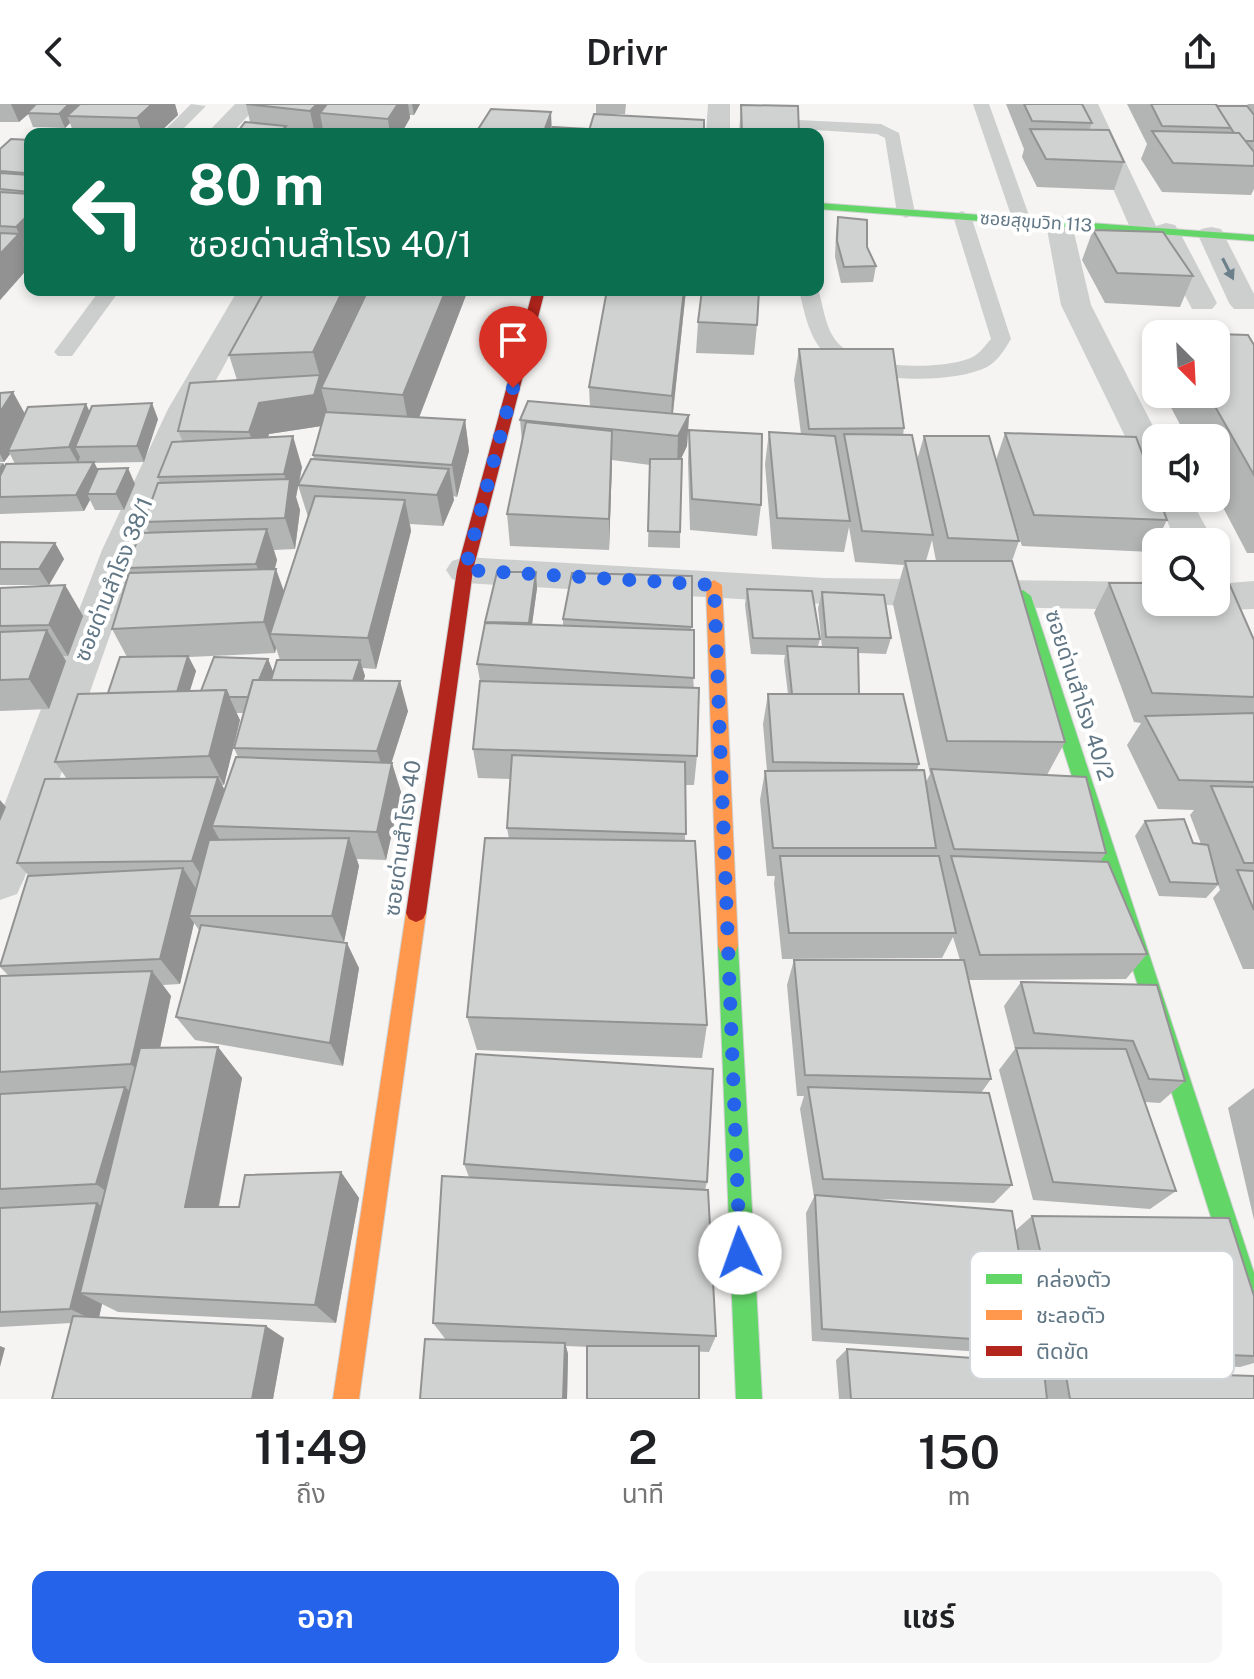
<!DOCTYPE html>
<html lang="th">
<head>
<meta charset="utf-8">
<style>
	:root { --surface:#fff; --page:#f6f6f6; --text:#202124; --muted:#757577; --accent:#2563eb }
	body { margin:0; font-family:"Public Sans","Noto Sans Thai",sans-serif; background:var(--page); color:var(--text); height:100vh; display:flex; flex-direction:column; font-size:30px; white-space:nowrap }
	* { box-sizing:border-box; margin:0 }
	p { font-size:26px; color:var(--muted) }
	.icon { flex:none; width:44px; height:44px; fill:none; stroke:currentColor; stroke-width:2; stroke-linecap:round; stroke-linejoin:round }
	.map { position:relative; height:1295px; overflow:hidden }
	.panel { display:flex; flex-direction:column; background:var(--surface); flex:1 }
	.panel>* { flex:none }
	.top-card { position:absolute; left:24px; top:24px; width:800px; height:168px; border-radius:16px; box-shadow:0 4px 12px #0003; background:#0b6e4f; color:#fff; overflow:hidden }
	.needle { width:52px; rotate:156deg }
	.buttons { position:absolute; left:1142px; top:216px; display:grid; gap:16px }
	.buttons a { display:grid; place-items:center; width:88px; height:88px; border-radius:16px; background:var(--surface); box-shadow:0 4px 12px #0003; font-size:40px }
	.pin { position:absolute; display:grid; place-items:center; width:68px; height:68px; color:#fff; margin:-82px -34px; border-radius:50% 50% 50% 0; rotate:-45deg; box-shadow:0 0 8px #0007 }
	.pin .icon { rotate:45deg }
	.me { position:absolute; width:88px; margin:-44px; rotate:357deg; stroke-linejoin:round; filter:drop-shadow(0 0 6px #0008) }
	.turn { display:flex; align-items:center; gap:28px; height:168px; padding:0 32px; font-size:36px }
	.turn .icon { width:104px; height:104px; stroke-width:2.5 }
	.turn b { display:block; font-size:56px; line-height:68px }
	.eta { display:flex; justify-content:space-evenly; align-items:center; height:136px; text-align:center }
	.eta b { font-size:48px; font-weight:600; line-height:56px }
	.primary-button { display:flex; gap:16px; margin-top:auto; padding:16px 32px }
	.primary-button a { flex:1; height:92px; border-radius:16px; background:var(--accent); color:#fff; font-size:32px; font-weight:600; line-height:92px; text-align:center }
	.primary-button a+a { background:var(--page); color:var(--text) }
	header { display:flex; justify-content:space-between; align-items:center; height:104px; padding:0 32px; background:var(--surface); font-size:36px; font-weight:600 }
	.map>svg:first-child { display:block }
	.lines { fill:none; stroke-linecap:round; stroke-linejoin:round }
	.fast-casing { stroke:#cfd1d2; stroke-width:2 }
	.slow-casing { stroke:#cfd1d2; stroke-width:2 }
	.jam-casing { stroke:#cfd1d2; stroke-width:2 }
	.lane { fill:#cdcfcf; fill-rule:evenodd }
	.street { fill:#cdcfcf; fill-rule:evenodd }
	.fast { fill:#63d668; fill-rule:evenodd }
	.slow { fill:#ff974d; fill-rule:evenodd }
	.jam { fill:#b3261e; fill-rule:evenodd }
	.wall { fill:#b3b4b4; fill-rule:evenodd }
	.shaded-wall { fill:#929292 }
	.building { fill:#d0d1d1; stroke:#929292; stroke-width:2 }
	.oneway { fill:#6c808c }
	.route { stroke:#2563eb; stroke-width:14; stroke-dasharray:0 25.2 }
	.labels { text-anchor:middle; stroke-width:8; stroke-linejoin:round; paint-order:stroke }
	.far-street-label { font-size:18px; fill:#617785; stroke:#fff }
	.street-label { font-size:22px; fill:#617785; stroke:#fff }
	.key { fill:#fff; stroke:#d0d6da; stroke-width:2 }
	.key-label { font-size:22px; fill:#617785 }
</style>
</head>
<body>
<header><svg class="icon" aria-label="back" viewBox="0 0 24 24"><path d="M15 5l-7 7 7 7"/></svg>Drivr<svg class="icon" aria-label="share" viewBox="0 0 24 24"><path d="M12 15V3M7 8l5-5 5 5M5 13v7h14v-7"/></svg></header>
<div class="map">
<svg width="1254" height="1295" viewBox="0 0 1254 1295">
	<rect width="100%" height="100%" fill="#f5f4f2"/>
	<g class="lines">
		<defs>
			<g id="fast">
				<polygon points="818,99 1254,131 1254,137 818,105"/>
				<polygon points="1023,486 1031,492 1254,1169 1254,1221 1245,1217 1241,1208 1015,492"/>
				<polygon points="728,833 735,835 738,842 762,1295 736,1295 718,842 721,835"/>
			</g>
			<g id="slow">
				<polygon points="714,476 722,481 738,842 735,849 728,851 721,849 718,842 706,481"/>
				<polygon points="416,800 423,803 426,809 359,1295 333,1295 406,809 409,803"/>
			</g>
			<polygon id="jam" points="533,186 545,186 473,466 426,809 423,815 416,818 409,815 406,809 457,466"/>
		</defs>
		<use href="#fast" class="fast-casing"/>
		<use href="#slow" class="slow-casing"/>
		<use href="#jam" class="jam-casing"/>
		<g class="lane">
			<polygon points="191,0 206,2 178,30 161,30"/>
			<polygon points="973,0 989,0 1031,117 1028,121 1022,122 1013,117"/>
			<polygon points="759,14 881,20 899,29 915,109 906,114 897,109 885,34 877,30 753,22 753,16"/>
			<path d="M962,107L971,112L1011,235C1005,245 998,257 987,263C951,281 860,279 829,253C809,237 805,210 799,186L818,185C824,203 825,228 841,242C867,265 936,266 968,255C978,252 984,243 991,235L953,112Z"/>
			<polygon points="100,186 120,186 72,252 58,252 54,248"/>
		</g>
		<g class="street">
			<polygon points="235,0 259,0 231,30 206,30"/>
			<polygon points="708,0 730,0 730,30 706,30"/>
			<polygon points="1076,0 1098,0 1156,122 1166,119 1175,121 1179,127 1217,199 1212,205 1192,205 1154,131 1144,134 1135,132 1131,126"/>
			<polygon points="1059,112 1068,114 1072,120 1091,201 1159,334 1156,334 1156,372 1144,369 1139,361 1061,201 1046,120 1050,114"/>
			<polygon points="1211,123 1221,125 1224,131 1254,190 1254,205 1234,205 1229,199 1198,131 1201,125"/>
			<polygon points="238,186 266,186 200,305 140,446 24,775 17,790 0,796 0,712 102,446 168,305"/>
			<polygon points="1156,391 1190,394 1214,438 1176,438"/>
			<polygon points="465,453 824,474 1156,478 1156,498 1172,498 1156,506 824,500 465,479 452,475 446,466 452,457"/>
			<polygon points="1254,477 1254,505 1222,506 1206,498 1216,498 1216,480"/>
		</g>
		<use href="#fast" class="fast"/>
		<use href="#slow" class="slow"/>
		<use href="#jam" class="jam"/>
	</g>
	<g class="wall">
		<polygon points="0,0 175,0 178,11 158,30 74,30 70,19 65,24 33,23 28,10 19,18 0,18"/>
		<polygon points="246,0 420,0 414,11 410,11 410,14 401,30 324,30 323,26 320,30 236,30 250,18"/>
		<polygon points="596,0 626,0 625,10 596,10"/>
		<polygon points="1006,0 1082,0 1092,19 1089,26 1124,58 1114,86 1037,83 1022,53 1024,45"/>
		<polygon points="1127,0 1216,0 1217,2 1247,2 1248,0 1254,0 1254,85 1251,91 1162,88 1141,55 1147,40"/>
		<polygon points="741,1 799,30 739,30"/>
		<polygon points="30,36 30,162 0,196 0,45"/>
		<polygon points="838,113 867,143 876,162 873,178 841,179 835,153 836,128"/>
		<polygon points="1093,126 1193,172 1180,203 1105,199 1082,156"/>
		<path d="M265,186H468L419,314L465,316L469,347L457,393L453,392L454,396L443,422L410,420L411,427L376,565L362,564L365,572L363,577L408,607L391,659L401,688L386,756L357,755L359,762L344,838H337L359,864L343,962L195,936L176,913L199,826L194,819L180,880L163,881L171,892L160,944L218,943L242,974L219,1103H239L341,1068L359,1094L336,1219L118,1208L102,1200L99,1213L284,1234L273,1295H52L71,1219L0,1223V872H9L0,863V860L29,772L17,759L67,675L55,658L108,589L127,553L112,525L130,469L127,464L149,429L144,418L160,379L158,373L183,338L178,327L237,276L229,251ZM321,322L313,351L314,355L298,381L308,413L284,488L275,465L277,456L274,446L295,445L300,406L296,393L302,363L268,333L269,330ZM276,544L280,556L273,568L268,555L201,587H190L196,567L189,553L275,549ZM236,609H244L234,644L238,653L224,686L222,681H224L240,616Z"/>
		<polygon points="607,186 686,186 673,310 689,311 687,342 681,355 680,444 648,443 650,361 612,356 609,446 510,442 507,410 522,338 520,316 590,303 589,283"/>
		<polygon points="698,218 757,221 754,251 696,249"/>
		<polygon points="1254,241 1254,449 1247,449 1216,390 1216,334 1187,334 1164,290 1216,290"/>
		<path d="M799,245L904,324L903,331L917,356L924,332L996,356L1005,329L1167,416L1151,448L1022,442L1012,413L1019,437L1012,457L1065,638L1047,671L1106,749L1100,758L1147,850L1126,875L969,876L991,975L981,989L1012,1081L994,1099L849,1094L1015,1127L1032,1112L1254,1192V1259L1240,1263L1041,1256L1024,1178L1034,1239L1014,1250L812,1237L806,1109L814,1093L800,1005L804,992H797L787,881L794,856H960L953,833L942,854L782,855L774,779L775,772H767L760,696L765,667H767L763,620L768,590H788L784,557L785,551L751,550L745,501L747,485L820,535L818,542L822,543L818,504L822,488L891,534L886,550L858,549L859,590L919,660L917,666L926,678L930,670L893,500L904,461L855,458L849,423L844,448L772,445L765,360L769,328L801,330L794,276ZM932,436L936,457H926Z"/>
		<polygon points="0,289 25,310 86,300 90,308 158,315 144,358 94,359 98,366 135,380 124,406 95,406 90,396 84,407 0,410 0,359 3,359 5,363 15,360 10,350 4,358 0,358"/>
		<polygon points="689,326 761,401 757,432 690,426 688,357"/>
		<polygon points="0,438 55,439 64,455 49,481 0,481"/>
		<polygon points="692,472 691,526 697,652 694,681 685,681 685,737 707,921 702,954 477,946 467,913 509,735 507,724 510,675 478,674 473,645 480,577 477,560 485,520 537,484 532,520 563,521 563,515"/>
		<polygon points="1109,479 1254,536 1254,865 1243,865 1213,794 1220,786 1218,781 1206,794 1159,792 1135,732 1145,717 1193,739 1201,740 1190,711 1194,706 1158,705 1127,641 1141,619 1134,618 1094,509"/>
		<polygon points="65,481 83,512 68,552 63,552 66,557 49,605 0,607 0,484"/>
		<polygon points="1021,878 1157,881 1185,977 1160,999 1145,998 1176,1087 1150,1105 1033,1096 999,966 1015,945 1004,902"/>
		<polygon points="1254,984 1254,1116 1228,1004"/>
		<polygon points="464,1060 707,1078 705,1086 716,1232 709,1248 566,1242 568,1250 567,1295 420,1295 446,1236 433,1219 469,1073"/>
		<polygon points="847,1245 1045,1275 1065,1266 1254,1295 839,1295 836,1256"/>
	</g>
	<g class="shaded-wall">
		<polygon points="11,0 40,0 19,18"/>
		<polygon points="69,0 87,0 67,12 70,19 65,24 59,10"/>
		<polygon points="152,0 175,0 178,11 158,30 142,30 137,14"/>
		<polygon points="317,0 340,0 320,9 323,26 320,30 315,30 310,7"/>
		<polygon points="398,0 408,0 410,14 401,30 390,30 388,15"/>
		<polygon points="412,0 420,0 414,11"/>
		<polygon points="551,8 552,30 543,30"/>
		<polygon points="286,22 288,30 279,30"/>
		<polygon points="30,109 30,152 29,153 16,123"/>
		<polygon points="19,130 30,155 30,162 0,196 0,150"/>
		<polygon points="343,186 372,186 321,284 327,306 322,322 269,330 260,359 249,328 259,299 320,273 313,248"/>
		<polygon points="446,186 468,186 411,334 403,291"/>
		<polygon points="684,186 686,186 670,335 672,292"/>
		<polygon points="13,288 30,319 8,347 10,350 4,358 0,350 0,308"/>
		<polygon points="152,299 158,315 144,358 137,342"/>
		<polygon points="86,300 93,316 75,343 80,353 78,359 69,343"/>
		<polygon points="689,311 687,342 677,363 678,332"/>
		<polygon points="465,316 469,347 457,393 452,361"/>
		<polygon points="612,327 612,359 609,446 609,415"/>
		<polygon points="293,332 302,363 296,393 300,406 295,445 285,414 289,384 284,370"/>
		<polygon points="94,358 102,374 87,390 90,396 84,407 76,391"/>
		<polygon points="3,359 12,375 0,393 0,363"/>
		<polygon points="128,364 135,380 124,406 116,390"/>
		<polygon points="449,365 454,396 443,422 437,391"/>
		<polygon points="405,396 411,427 376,565 368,534"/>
		<polygon points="267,425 277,456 267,491 256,460"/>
		<polygon points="55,439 64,455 49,481 39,465"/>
		<polygon points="276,465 287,496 270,530 276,544 275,549 264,518"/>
		<polygon points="536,468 537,484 530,535 529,519"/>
		<polygon points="65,481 83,512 68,552 49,521"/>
		<polygon points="47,526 66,557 49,605 29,575"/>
		<polygon points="188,552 196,567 183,608 175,592"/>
		<polygon points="268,555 274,570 258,609 252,593"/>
		<polygon points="360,556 365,572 354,604 349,588"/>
		<polygon points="400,577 408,607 386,676 377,647"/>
		<polygon points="226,586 240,616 224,681 209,652"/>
		<polygon points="392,659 401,688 386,756 377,728"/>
		<polygon points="218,673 233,702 212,722 222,740 209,784 192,757"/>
		<polygon points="0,696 6,703 0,717"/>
		<polygon points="349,734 359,762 344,838 332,812"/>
		<polygon points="183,764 200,791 189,812 194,819 180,880 160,855"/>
		<polygon points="347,839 359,864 343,962 330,939"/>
		<polygon points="152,867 171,892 152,982 131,960"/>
		<polygon points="218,943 242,974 214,1127 185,1103"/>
		<polygon points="125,983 148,1004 121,1098 96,1080"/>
		<polygon points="341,1068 359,1094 336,1219 315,1201"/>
		<polygon points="97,1099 122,1116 80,1189 102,1200 98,1218 70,1205"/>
		<polygon points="266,1222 284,1234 273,1295 252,1295"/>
		<polygon points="565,1239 568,1250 567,1295 563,1295"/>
		<polygon points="0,1242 5,1244 0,1263"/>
	</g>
	<g class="building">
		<polygon points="36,0 69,0 59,10 27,9"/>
		<polygon points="80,0 152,0 137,14 67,12"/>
		<polygon points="246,0 317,0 310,7"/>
		<polygon points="327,0 398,0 388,15 320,9"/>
		<polygon points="1024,0 1082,0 1092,19 1032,17"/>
		<polygon points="1151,0 1216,0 1231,24 1162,22"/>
		<polygon points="741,1 798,2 799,30 742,30"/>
		<polygon points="1217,2 1247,2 1254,11 1254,37 1245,37 1239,29 1234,29"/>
		<polygon points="491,5 551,8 543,30 475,30"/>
		<polygon points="594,10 704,16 704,30 588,30"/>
		<polygon points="245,18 286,22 279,30 236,30"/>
		<polygon points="553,23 587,25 586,30 551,30"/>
		<polygon points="1030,25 1109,26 1124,58 1046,55"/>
		<polygon points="1152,27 1239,29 1254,48 1254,62 1173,59"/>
		<polygon points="11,35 30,36 30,64 25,69 0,67 0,45"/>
		<polygon points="0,69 30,71 30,88 0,85"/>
		<polygon points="0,88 30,90 30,109 16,123 0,122"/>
		<polygon points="838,113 867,116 867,143 876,162 844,163 837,137"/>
		<polygon points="1093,126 1163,128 1193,172 1117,169"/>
		<polygon points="0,129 19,130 0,150"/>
		<polygon points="265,186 343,186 313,248 229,251"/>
		<polygon points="368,186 446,186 403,291 321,284"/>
		<polygon points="607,186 684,186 672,292 589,283"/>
		<polygon points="702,186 759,186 757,221 698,218"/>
		<polygon points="1216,230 1248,231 1254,241 1254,371 1208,290 1216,290"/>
		<polygon points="799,245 893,245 904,324 809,325"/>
		<polygon points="320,271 314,291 259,299 249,328 178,327 190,279"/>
		<polygon points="13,288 0,308 0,289"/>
		<polygon points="528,297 689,311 678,332 520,316"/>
		<polygon points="152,299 137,342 75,343 92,302"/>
		<polygon points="86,300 69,343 8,347 28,303"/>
		<polygon points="325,308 465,316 452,361 313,351"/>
		<polygon points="526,318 612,327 609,415 507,410"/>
		<polygon points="689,326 762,330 761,401 692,395"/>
		<polygon points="769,328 835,332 850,417 777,414"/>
		<polygon points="1005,329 1136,333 1156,386 1156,394 1159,394 1167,416 1034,411"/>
		<polygon points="844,330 912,331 933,431 862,427"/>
		<polygon points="293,332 284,370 158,373 172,338"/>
		<polygon points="924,332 989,332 1019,437 948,434"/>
		<polygon points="311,355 449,365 437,391 298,381"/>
		<polygon points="650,355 682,355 680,428 648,427"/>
		<polygon points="94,358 76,391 0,393 0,372 6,360"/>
		<polygon points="128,364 116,390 87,390 98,365"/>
		<polygon points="290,375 285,414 144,418 158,379"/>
		<polygon points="315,392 405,396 368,534 270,530"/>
		<polygon points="267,425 256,460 127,464 140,429"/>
		<polygon points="0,438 55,439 39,465 0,465"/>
		<polygon points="905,457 1012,457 1065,638 947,637"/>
		<polygon points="276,465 264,518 112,525 129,469"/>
		<polygon points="497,468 536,468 529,519 485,518"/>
		<polygon points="572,469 692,472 692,523 563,515"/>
		<polygon points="1109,479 1156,479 1156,498 1216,498 1216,479 1229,479 1254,536 1254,593 1152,589"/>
		<polygon points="65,481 49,521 0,522 0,484"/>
		<polygon points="747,485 812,487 820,535 753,534"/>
		<polygon points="822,488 884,491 891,534 826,533"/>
		<polygon points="485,519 694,526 694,574 477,560"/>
		<polygon points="47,526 29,575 0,576 0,528"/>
		<polygon points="787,542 858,544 859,590 792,590"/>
		<polygon points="188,552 177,588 108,589 120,553"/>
		<polygon points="214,553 268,555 259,576 253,576 248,593 229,593 226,586 201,587"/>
		<polygon points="277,556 360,556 353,577 271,576"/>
		<polygon points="253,576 400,577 377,647 234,644"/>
		<polygon points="480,577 699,584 697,652 473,645"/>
		<polygon points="226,586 209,652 55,658 78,590"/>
		<polygon points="768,590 903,590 919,660 773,658"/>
		<polygon points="1254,609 1254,678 1179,676 1145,612"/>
		<polygon points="512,651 685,658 686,730 507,724"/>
		<polygon points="236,653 392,659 377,728 212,722"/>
		<polygon points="931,665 1086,673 1106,749 954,745"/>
		<polygon points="924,666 936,744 773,744 765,667"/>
		<polygon points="218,673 192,757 17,759 45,675"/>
		<polygon points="1211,682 1254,683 1254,759 1244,759"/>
		<polygon points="1184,715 1193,739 1208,741 1218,780 1170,778 1145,717"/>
		<polygon points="349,734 332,812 189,812 209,736"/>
		<polygon points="485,734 695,737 707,921 467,913"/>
		<polygon points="780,752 939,752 956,829 789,829"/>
		<polygon points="951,752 1108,758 1147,850 980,851"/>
		<polygon points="183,764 160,855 0,862 28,772"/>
		<polygon points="1237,766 1254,767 1254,806"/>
		<polygon points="201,821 347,839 330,939 176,913"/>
		<polygon points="794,856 964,856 991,975 805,971"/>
		<polygon points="152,867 131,960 0,968 0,872"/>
		<polygon points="1021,878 1157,881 1185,977 1149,975 1133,937 1034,929"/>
		<polygon points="218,943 185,1103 239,1103 245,1071 341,1068 315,1201 80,1189 140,944"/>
		<polygon points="1016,944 1126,945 1176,1087 1053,1078"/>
		<polygon points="476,950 713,965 707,1078 464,1060"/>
		<polygon points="125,983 96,1080 0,1085 0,990"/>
		<polygon points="808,983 989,989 1012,1081 823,1075"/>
		<polygon points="442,1072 708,1086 716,1232 433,1219"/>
		<polygon points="815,1091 1012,1107 1034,1239 822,1225"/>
		<polygon points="97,1099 70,1205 0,1208 0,1104"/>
		<polygon points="1032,1112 1229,1114 1254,1192 1254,1252 1063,1245"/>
		<polygon points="73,1212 266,1222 252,1295 52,1295"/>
		<polygon points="425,1235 565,1239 563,1295 420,1295"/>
		<rect x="587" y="1242" width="112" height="53"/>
		<polygon points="847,1245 1043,1259 1047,1295 851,1295"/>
		<polygon points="1065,1266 1254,1272 1254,1295 1070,1295"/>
	</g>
	<defs><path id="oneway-solid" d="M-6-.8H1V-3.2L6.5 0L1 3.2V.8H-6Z" transform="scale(2)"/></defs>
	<use class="oneway" href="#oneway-solid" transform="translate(1228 165) rotate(63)"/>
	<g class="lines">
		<polyline class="route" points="513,284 465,466 714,481 740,1149"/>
	</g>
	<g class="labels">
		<g class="far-street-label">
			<text transform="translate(1036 118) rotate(4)" y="6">ซอยสุขุมวิท 113</text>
		</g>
		<g class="street-label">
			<text transform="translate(113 475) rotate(-68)" y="8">ซอยด่านสำโรง 38/1</text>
			<text transform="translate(1080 591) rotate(72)" y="8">ซอยด่านสำโรง 40/2</text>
			<text transform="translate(402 734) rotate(-82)" y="8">ซอยด่านสำโรง 40</text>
		</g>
	</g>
	<rect x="970" y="1147" width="264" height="128" rx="12" class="key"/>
	<rect x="986" y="1170" width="36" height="10" fill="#63d668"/>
	<rect x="986" y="1206" width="36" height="10" fill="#ff974d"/>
	<rect x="986" y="1242" width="36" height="10" fill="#b3261e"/>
	<g class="key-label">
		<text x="1036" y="1183">คล่องตัว</text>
		<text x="1036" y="1219">ชะลอตัว</text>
		<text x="1036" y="1255">ติดขัด</text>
	</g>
</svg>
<div class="buttons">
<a><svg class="needle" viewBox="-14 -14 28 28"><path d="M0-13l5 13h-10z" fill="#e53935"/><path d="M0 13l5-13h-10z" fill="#757577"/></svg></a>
<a><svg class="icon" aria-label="sound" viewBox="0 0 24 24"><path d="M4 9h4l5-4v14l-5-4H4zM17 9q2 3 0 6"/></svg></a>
<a><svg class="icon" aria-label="search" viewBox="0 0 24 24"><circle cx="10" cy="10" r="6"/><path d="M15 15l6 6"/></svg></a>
</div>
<div class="pin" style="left:513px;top:284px;background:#d93025"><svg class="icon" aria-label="arrive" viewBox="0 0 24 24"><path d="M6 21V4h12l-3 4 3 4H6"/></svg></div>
<svg class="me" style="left:740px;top:1149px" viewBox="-20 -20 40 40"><circle r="19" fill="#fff"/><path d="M0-13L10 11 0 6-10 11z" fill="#2563eb"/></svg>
<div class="top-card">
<div class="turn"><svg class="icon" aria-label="left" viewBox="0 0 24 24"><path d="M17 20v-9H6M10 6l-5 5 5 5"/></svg><div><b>80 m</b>ซอยด่านสำโรง 40/1</div></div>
</div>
</div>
<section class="panel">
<div class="eta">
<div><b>11:49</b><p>ถึง</p></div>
<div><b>2</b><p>นาที</p></div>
<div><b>150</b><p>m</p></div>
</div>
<div class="primary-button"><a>ออก</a><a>แชร์</a></div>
</section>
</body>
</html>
